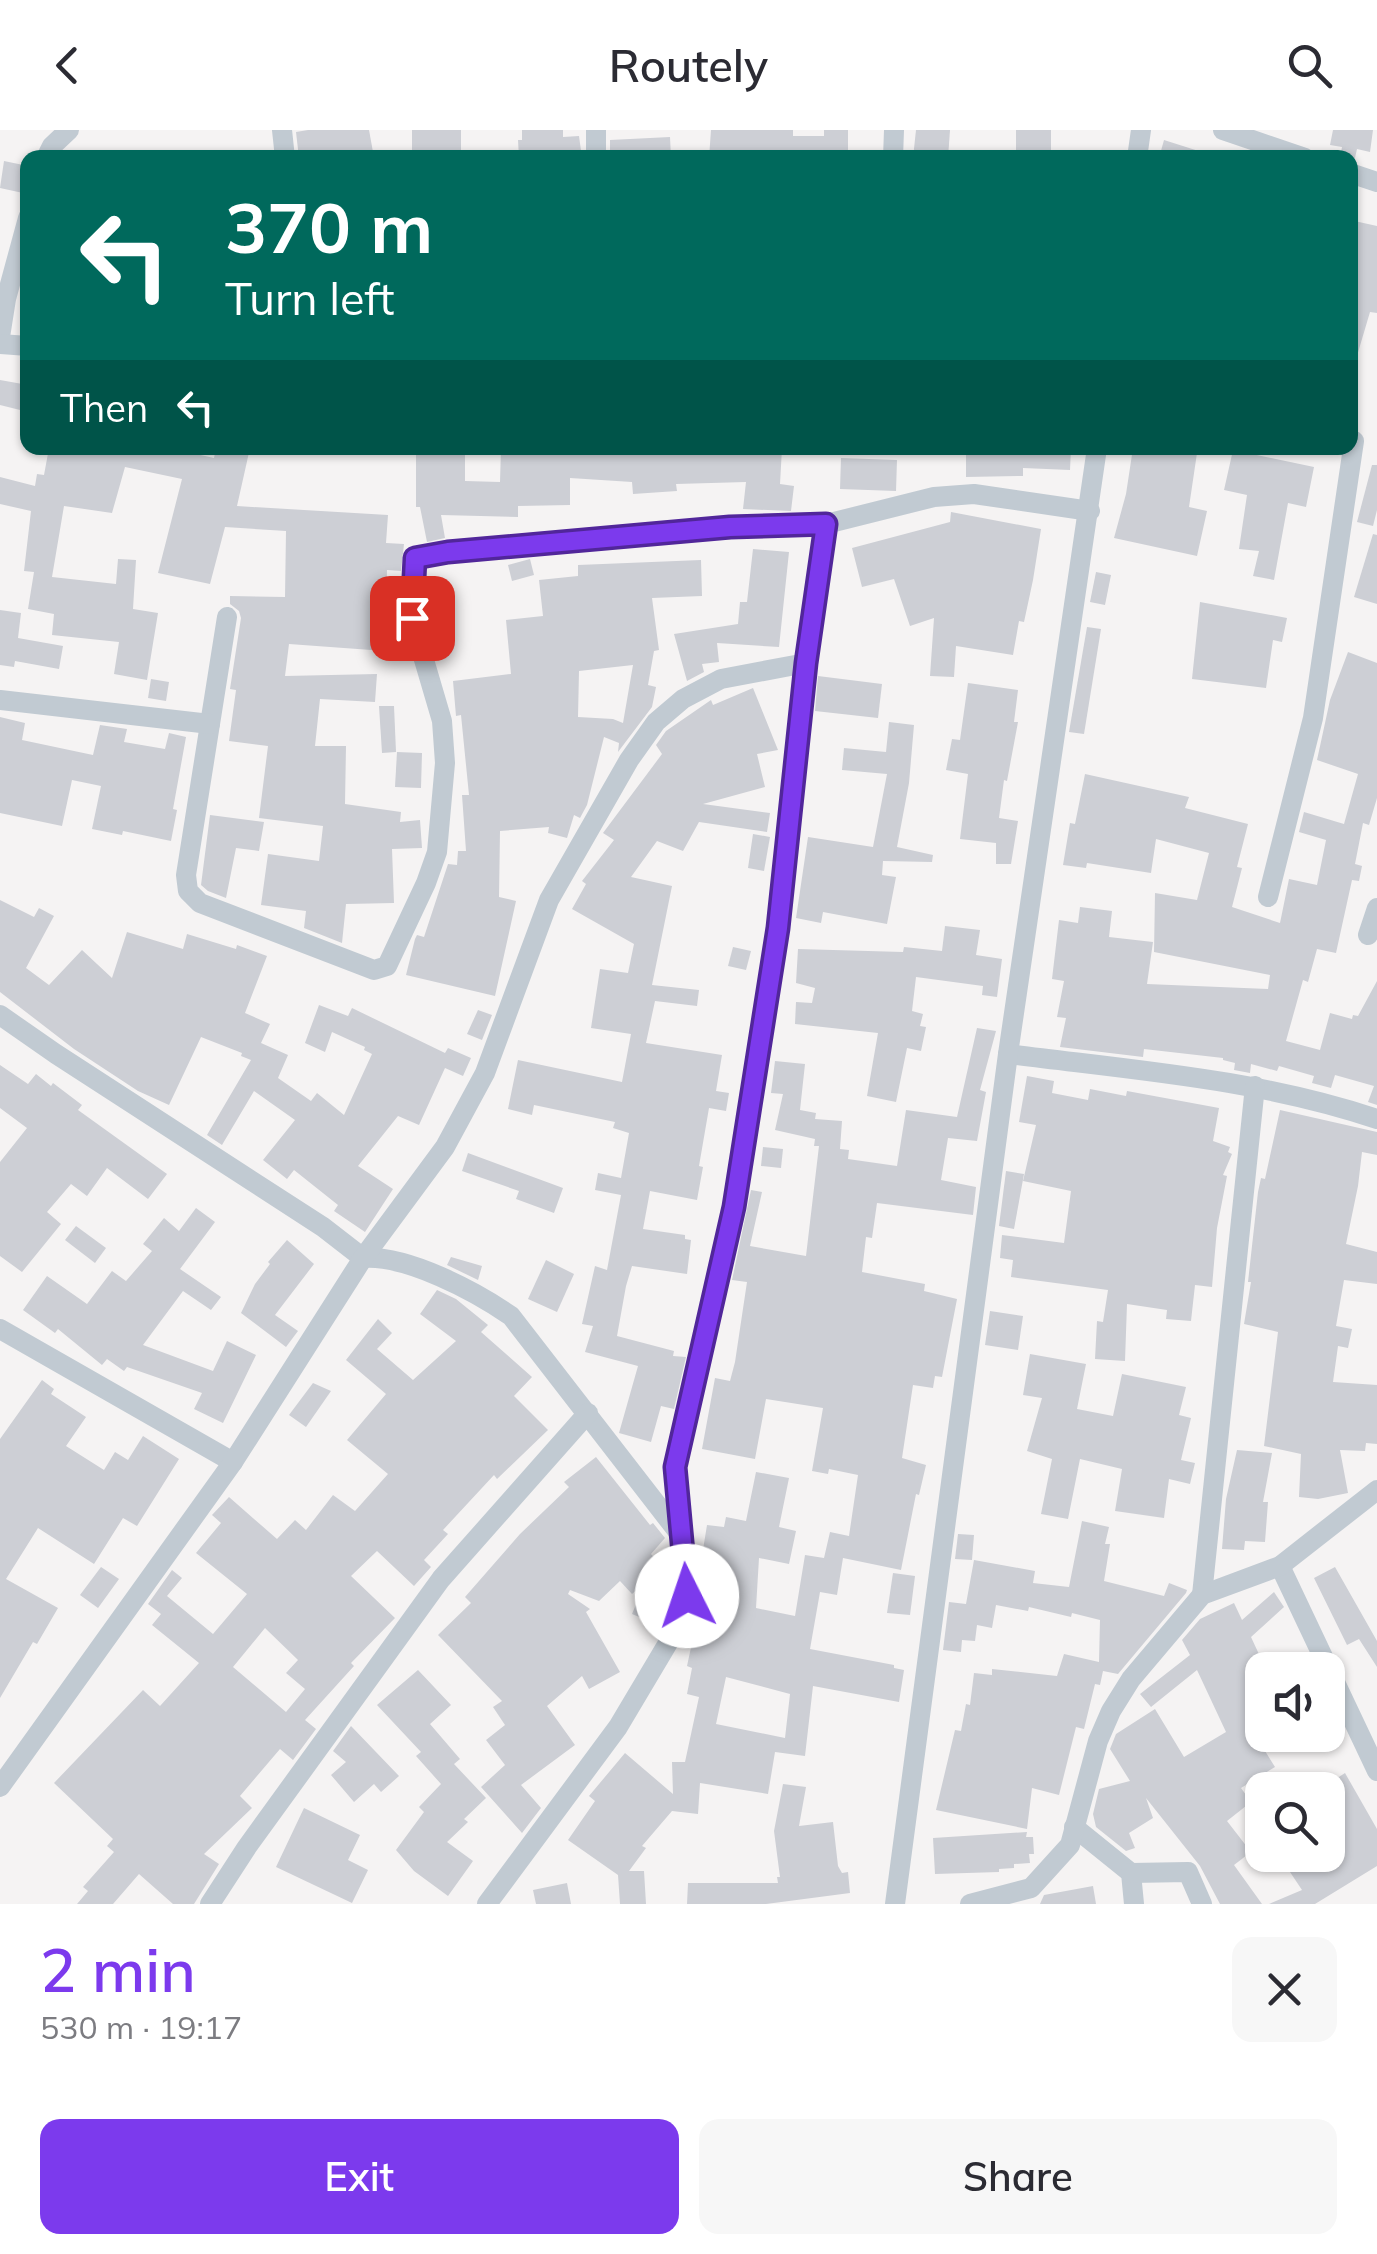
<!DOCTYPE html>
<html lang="en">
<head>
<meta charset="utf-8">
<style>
	:root { --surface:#fff; --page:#f7f7f7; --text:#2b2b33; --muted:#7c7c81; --accent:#7c3aed }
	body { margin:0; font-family:Mulish,sans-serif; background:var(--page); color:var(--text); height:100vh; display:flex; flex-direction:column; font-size:38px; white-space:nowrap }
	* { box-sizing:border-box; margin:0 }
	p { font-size:32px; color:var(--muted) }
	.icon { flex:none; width:55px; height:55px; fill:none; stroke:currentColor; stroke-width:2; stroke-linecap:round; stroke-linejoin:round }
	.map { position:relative; height:1774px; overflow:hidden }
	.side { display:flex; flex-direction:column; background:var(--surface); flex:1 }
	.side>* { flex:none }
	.banner { position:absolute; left:20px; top:20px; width:1338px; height:305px; border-radius:20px; box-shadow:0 2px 8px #0004; background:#00695c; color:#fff; overflow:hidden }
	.tools { position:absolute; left:1245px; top:1522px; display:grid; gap:20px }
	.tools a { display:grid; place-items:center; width:100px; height:100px; border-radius:20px; background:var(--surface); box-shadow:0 2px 8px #0004; font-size:50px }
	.pin { position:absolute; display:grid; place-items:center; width:85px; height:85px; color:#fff; margin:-42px; border-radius:20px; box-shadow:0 5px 15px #0006 }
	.me { position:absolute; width:110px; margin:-55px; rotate:356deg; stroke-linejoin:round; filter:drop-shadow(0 0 8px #0008) }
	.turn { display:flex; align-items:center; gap:35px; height:210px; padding:0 40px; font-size:45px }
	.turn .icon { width:130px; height:130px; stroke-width:2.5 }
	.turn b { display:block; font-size:70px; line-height:85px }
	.then { display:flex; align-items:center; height:95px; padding:0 40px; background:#0003; gap:20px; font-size:38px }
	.round { display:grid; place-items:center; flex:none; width:105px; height:105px; border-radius:20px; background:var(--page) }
	.head { display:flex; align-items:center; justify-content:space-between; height:170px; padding:0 40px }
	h1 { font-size:60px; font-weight:600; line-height:75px; color:var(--accent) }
	.action { display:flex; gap:20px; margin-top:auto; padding:20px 40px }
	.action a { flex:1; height:115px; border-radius:20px; background:var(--accent); color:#fff; font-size:40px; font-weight:600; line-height:115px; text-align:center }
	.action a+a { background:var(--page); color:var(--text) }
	header { display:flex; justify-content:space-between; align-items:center; height:130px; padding:0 40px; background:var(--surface); font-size:45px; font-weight:600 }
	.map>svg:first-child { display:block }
	.building { fill:#cdcfd5; fill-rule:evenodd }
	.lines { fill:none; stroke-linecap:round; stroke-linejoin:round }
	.street { stroke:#c1cad2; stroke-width:20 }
	.route-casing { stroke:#51269a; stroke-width:25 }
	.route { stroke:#7c3aed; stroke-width:18 }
</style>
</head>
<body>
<header><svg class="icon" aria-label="back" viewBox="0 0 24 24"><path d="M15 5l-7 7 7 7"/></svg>Routely<svg class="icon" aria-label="search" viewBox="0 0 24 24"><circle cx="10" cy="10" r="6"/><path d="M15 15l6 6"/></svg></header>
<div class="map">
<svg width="1377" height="1774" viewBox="0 0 1377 1774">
	<rect width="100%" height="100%" fill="#f5f3f3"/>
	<g class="building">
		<polygon points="308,0 369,0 373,22 342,28 299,28 296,2"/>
		<rect x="412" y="0" width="49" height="28"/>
		<polygon points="522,0 563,0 563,7 579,6 582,28 519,28 518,10 522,10"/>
		<polygon points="711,0 793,0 793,6 824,6 824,0 848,0 848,28 709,28"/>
		<polygon points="916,0 950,0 948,28 913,28"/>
		<rect x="1016" y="0" width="35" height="28"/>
		<polygon points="1333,0 1373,0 1370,22 1357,19 1355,28 1340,28 1342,17 1330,15"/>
		<polygon points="670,7 671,28 610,28 610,10"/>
		<polygon points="1164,10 1208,24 1208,28 1159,28"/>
		<polygon points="4,31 28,36 23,63 0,58"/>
		<polygon points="1350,90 1377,96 1377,183 1370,182 1354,236 1350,235"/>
		<polygon points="0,250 28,255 28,282 0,275"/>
		<polygon points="49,318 169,318 214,328 216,318 250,318 237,376 388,385 386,413 404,414 401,441 387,440 385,521 289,514 285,546 377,544 375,572 320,569 315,616 346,616 345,674 401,682 400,692 420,690 422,718 392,719 394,773 346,774 342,813 304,798 306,781 261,775 268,724 319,731 323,696 259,688 268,616 229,611 236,560 230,559 241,488 239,481 230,474 230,466 285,467 286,401 225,397 210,454 158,443 182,349 125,337 112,383 64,376 52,447 116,454 118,429 136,430 133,479 158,483 147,550 114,544 119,512 52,505 54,484 28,479 34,442 24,441 31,381 0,374 0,347 35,356 37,344 44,345"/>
		<polygon points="465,318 465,351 500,352 501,318 573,318 573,322 621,324 695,318 782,318 780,354 794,356 791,381 743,379 746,352 676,354 677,361 633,364 632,352 570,348 570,375 518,376 518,387 441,385 445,408 427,412 420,377 416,377 416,319"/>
		<polygon points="966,318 1071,318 1070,340 1023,338 1023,346 966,347"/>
		<polygon points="1133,318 1197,323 1189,377 1207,381 1197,426 1114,408 1126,364"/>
		<polygon points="1233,320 1314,337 1306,377 1288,373 1274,450 1253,446 1259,421 1239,419 1247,365 1224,360"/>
		<polygon points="841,328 897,330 896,361 840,359"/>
		<polygon points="1372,335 1377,335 1377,380 1373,396 1357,392"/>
		<polygon points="951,382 1041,399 1033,450 1024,492 1019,491 1013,525 956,516 954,547 930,546 934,488 910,496 894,449 862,457 852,418 950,392"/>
		<polygon points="1373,404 1377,405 1377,474 1354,467"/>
		<polygon points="753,419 789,422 779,517 717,513 719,532 702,534 704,542 687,551 674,504 738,494 740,472 747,472"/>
		<polygon points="530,429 534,445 512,451 508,435"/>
		<path d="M701,430L702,466L652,468L659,520L654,521L648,555L656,557L652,577L618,622L619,613L604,607L587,675L580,688L574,685L567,708L548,703L549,697L500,701L499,767L516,771L495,866L406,845L415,809L417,805L424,807L448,734L457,735L458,721H466L462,665H469L461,585L456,586L453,551L511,544L506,490L543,486L539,450L578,446V435ZM633,535L623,593L613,589L578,587L579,541Z"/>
		<polygon points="1096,442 1111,445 1105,475 1090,472"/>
		<polygon points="1200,472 1287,488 1282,512 1273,510 1266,558 1192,549"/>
		<polygon points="0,480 21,483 18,508 63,516 59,539 15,531 14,537 0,535"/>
		<polygon points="1087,497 1101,499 1084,604 1069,602"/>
		<polygon points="1348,522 1377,533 1377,668 1369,695 1363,693 1355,734 1362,736 1359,751 1352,750 1336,823 1317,819 1308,852 1303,850 1286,911 1320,920 1330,883 1352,889 1353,885 1358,886 1377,851 1377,975 1368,972 1374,956 1335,945 1331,958 1312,953 1314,946 1279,936 1277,941 1251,934 1250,943 1234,940 1235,933 1223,930 1223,928 1144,919 1143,927 1060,917 1066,888 1057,887 1064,851 1052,849 1059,790 1078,793 1080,777 1112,781 1109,807 1153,812 1147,854 1268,859 1270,845 1154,822 1155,763 1197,770 1209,723 1156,709 1151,743 1087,733 1086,738 1063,735 1070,693 1075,694 1085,644 1189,667 1185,678 1248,694 1237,737 1242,738 1232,777 1280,793 1289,749 1317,755 1326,710 1299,702 1304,682 1344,694 1358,644 1317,630 1330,570"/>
		<polygon points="818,546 882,554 878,588 815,581"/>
		<polygon points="151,549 169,552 166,571 148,568"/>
		<polygon points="968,553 1018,560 1014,592 1018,592 1007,651 1004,650 999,688 1018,691 1011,734 996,734 996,713 960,709 968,644 946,640 952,609 960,610"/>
		<polygon points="753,558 778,620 757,624 765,657 703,674 770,683 767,702 699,692 683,721 657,711 631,747 672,756 652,855 699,860 697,876 655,871 646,913 722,925 716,961 729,963 726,981 709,978 699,1036 703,1037 697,1070 650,1061 643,1099 685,1105 685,1109 691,1110 687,1144 632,1136 626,1156 617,1206 674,1221 673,1226 686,1227 674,1279 661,1276 651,1312 619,1303 638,1236 585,1222 593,1196 582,1194 595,1136 607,1140 621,1065 595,1060 598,1043 621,1048 629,1003 613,998 615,992 534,975 532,985 508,979 518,930 622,952 631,904 591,898 600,839 628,843 634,814 572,779 586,754 582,751 614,710 603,703 662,624 656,615 666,601 711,570 713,575"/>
		<polygon points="379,576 394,576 396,622 382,623"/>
		<polygon points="0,587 25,593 22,610 93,625 100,595 127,599 124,612 165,619 169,603 186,607 173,679 177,680 171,711 123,701 122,705 92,699 101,656 72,650 62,696 0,683"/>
		<polygon points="889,592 914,595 909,653 897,717 933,725 932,732 883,731 882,745 896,747 887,794 823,782 821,793 796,788 808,707 873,717 887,644 842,640 844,618 886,622"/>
		<polygon points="397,622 422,623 421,658 395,657"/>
		<polygon points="210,685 264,692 259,721 236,718 226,768 208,761 201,755"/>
		<polygon points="753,704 770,707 764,741 748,738"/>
		<polygon points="0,770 34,787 39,778 54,786 26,838 49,855 82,820 112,848 127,802 183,819 187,804 236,819 237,815 267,826 245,883 270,894 261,913 288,925 278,948 311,971 317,963 344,985 372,924 364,920 365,917 332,902 325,922 305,913 319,875 348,886 352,878 445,923 448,918 471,928 463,946 445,938 419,995 398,986 358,1036 393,1059 365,1102 334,1081 338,1075 294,1040 287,1049 263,1030 295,990 254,961 222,1015 207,1005 251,930 241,926 242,923 201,907 169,975 138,961 74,919 0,862"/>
		<polygon points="945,796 980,800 976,825 1002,829 997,867 982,865 983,856 916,847 912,881 923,884 920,896 926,897 921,921 907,918 896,972 867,966 878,903 795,894 796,872 812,873 815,858 796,853 798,819 903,822 904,817 942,821"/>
		<polygon points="733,817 751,821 746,840 728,836"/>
		<polygon points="478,880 492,885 482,910 467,904"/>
		<path d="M977,898L996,901L980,960L986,962L977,1011L948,1008L941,1050L976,1057L973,1085L877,1073L872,1108L866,1107L862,1142L925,1154L924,1161L957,1169L942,1247L935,1246L933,1258L913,1255L902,1328L926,1335L919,1365L916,1364L901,1440L843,1428L837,1465L820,1462L810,1519L894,1535V1538L904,1540L899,1572L813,1556L805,1626L775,1622L768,1664L700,1653L698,1684L672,1681L642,1716L646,1718L629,1741H644L646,1774H620L618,1745L568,1710L595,1671L589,1666L625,1623L673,1664L672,1632H685L699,1567L687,1564L692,1538L687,1536L704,1457L706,1433L701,1432L707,1395L724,1397L726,1387L746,1391L756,1342L789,1348L779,1397L796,1401L789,1434L759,1428L756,1478L795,1486L805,1425L824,1428L830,1402L849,1406L858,1345L829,1339L828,1344L812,1341L823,1278L766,1269L755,1329L702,1319L715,1248L730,1251L735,1232L747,1152L732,1150L751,1060L762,1062L750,1116L806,1126L819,1016H814L815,1009L775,1000L783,964L771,963L775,931L805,934L800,980L816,983L815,989L842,991L840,1019L849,1020L848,1029L897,1036L906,980L957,987ZM726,1547L790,1564L785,1608L716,1594Z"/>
		<polygon points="0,935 28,954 36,944 51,956 53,953 82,975 78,980 167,1044 148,1069 107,1038 87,1066 71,1054 47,1082 61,1094 22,1142 0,1126 0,1032 27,998 0,978"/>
		<polygon points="1027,946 1054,951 1052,963 1088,970 1090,959 1126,966 1127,961 1219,978 1213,1011 1230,1017 1228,1022 1232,1024 1223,1045 1227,1046 1217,1098 1212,1157 1195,1155 1191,1191 1166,1189 1167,1180 1127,1174 1125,1231 1095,1229 1097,1191 1103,1192 1108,1160 1011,1147 1013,1130 1000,1128 1002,1105 1064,1113 1071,1061 1023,1051 1036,995 1019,992"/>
		<polygon points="1280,980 1377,1002 1377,1025 1362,1022 1358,1056 1346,1114 1377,1122 1377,1154 1344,1150 1336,1196 1352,1199 1348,1218 1338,1216 1333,1252 1377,1255 1377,1314 1366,1313 1365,1321 1340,1320 1348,1363 1318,1369 1299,1367 1301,1324 1264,1316 1278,1202 1244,1194 1251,1152 1248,1152 1258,1062 1261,1048 1265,1049"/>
		<polygon points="763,1017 783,1019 781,1038 761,1036"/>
		<polygon points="468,1023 563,1058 554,1083 516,1069 519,1061 462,1041"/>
		<polygon points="1006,1041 1024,1044 1014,1099 999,1096"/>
		<polygon points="196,1078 215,1092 180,1139 221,1167 211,1180 183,1161 143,1215 213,1241 227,1211 256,1225 223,1293 194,1279 202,1263 127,1237 124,1241 107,1229 102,1235 58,1199 55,1203 23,1180 47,1146 87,1174 112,1141 126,1151 152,1121 143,1114 164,1088 179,1101"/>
		<polygon points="76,1096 106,1118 95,1133 65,1110"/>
		<polygon points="287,1110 314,1134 275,1185 298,1201 286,1217 241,1183 255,1154 270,1134 268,1132"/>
		<polygon points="451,1127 482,1136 478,1150 447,1135"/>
		<polygon points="546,1130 574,1144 557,1182 528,1169"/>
		<path d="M437,1160L456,1169L488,1195L481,1202L532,1247L514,1266L548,1300L497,1349L494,1345L443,1400L448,1404L424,1430L431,1437L414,1456L377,1421L351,1446L395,1488L351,1533L354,1536L305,1590L316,1599L293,1630L280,1619L240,1666L252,1678L204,1724L219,1734L194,1774H173L139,1744L113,1774H77L88,1761L83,1757L114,1722L107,1716L113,1709L54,1653L143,1560L160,1576L199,1533L152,1495L161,1484L148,1474L172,1440L182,1448L167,1466L213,1504L247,1464L196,1423L221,1393L212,1385L229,1367L277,1409L295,1390L306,1400L333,1365L355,1381L388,1344L347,1310L386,1264L346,1230L378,1189L392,1203L377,1219L413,1250L456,1211L420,1184ZM265,1498L298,1530L286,1543L305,1559L286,1582L233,1537Z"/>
		<polygon points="990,1181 1023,1186 1018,1220 985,1215"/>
		<polygon points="1030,1224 1086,1234 1077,1279 1113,1286 1122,1244 1186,1257 1179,1285 1191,1288 1181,1330 1195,1333 1190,1354 1169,1349 1164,1388 1115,1381 1122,1339 1080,1329 1068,1389 1041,1384 1052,1329 1027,1321 1042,1268 1023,1265"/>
		<polygon points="42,1250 54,1259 51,1264 86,1287 66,1316 104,1340 115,1322 128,1330 143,1306 179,1329 137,1396 123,1388 94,1434 38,1398 6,1449 58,1478 37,1514 33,1512 0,1568 0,1309"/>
		<polygon points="313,1253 331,1261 306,1297 289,1285"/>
		<polygon points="1237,1320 1272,1323 1263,1372 1268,1372 1265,1412 1245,1411 1244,1420 1222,1419 1226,1369"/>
		<polygon points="596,1327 650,1395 653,1393 665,1408 651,1424 662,1437 632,1464 620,1451 599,1471 570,1460 568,1464 590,1479 586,1482 620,1542 589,1559 582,1546 547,1576 575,1615 521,1655 541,1678 522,1703 481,1657 505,1635 486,1610 505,1595 493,1577 502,1571 438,1505 471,1473 465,1467 520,1404 569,1357 564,1352"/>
		<polygon points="1082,1391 1109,1397 1105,1414 1110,1414 1104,1451 1164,1466 1169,1453 1187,1460 1186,1463 1118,1544 1103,1541 1100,1555 1095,1554 1084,1599 1076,1597 1059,1665 1032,1658 1027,1699 936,1680 955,1600 961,1601 966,1574 970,1575 974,1543 992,1545 992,1539 1057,1546 1064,1524 1099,1532 1100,1490 1072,1483 1071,1487 1029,1477 1028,1481 996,1475 992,1498 977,1495 975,1511 962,1510 961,1522 943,1520 949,1472 966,1474 974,1430 1035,1441 1033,1453 1069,1457"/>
		<polygon points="958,1404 974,1405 972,1430 955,1429"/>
		<polygon points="101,1437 119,1449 98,1478 80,1465"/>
		<polygon points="1335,1437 1377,1511 1377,1537 1359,1509 1347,1515 1314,1448"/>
		<polygon points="893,1443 915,1446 910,1485 887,1483"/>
		<polygon points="642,1460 667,1469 656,1494 632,1484"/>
		<polygon points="1274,1462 1284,1477 1251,1507 1264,1535 1261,1537 1262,1616 1275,1637 1241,1658 1251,1672 1227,1691 1251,1722 1234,1735 1262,1774 1220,1774 1200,1736 1146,1668 1153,1688 1129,1703 1135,1718 1126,1721 1096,1697 1093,1684 1099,1659 1130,1651 1110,1619 1116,1604 1155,1579 1184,1627 1226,1602 1197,1540 1151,1577 1140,1564 1190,1525 1182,1510 1200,1489 1234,1473 1242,1490"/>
		<polygon points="418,1540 451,1575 430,1594 460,1629 454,1634 486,1668 464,1689 468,1692 447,1712 473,1731 448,1766 414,1741 396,1720 424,1682 419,1677 441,1654 416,1626 421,1622 377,1575"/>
		<polygon points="351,1596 399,1646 381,1662 374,1654 354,1672 331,1645 346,1632 333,1621"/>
		<polygon points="1345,1643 1377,1699 1377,1736 1315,1774 1269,1774 1302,1760 1286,1736 1302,1725 1328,1725 1328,1654"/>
		<polygon points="783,1654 806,1657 799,1696 833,1692 838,1736 842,1743 848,1742 850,1763 766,1774 687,1774 688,1753 778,1753 777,1747 780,1747 774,1701"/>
		<polygon points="304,1678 360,1705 348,1730 368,1740 352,1773 276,1737"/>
		<polygon points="1027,1702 1026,1707 1033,1707 1034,1724 1029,1724 1030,1733 1014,1734 1014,1738 999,1739 999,1742 935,1744 933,1708"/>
		<polygon points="567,1753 571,1774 536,1774 533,1760"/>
		<polygon points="1093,1756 1096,1774 1040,1774 1044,1765"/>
	</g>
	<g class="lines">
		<g class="street">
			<polyline points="282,0 285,28"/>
			<polyline points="1223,0 1305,28"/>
			<polyline points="46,28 52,16 69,0"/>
			<polyline points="596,28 596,0"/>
			<polyline points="893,28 894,0"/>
			<polyline points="1137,28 1141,0"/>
			<polyline points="1350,43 1377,52"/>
			<polyline points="0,207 6,169 28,88"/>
			<polyline points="0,214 28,216"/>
			<polyline points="227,487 186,745 188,761 200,773 374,840 387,836 426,753 437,722 445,633 442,591 412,489 415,428 448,422 730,397 826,394 934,367 974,364 1090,381"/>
			<polyline points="0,570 210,594"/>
			<polyline points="1268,767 1313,588 1354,311"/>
			<polyline points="1368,805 1377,778"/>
			<path d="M0,885L56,924L323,1097L363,1128C407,1125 475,1161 511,1186L682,1407"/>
			<path d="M1008,924C1132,940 1258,949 1377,989"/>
			<polyline points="0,1199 233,1332"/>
			<polyline points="1280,1436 1377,1641"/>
			<polyline points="1202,1465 1255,956"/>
			<polyline points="0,1657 233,1332 363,1128 445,1017 485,943 549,770 629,630 656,592 683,569 721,549 806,533"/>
			<polyline points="1074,1697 1131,1743 1134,1774"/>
			<polyline points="1131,1743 1188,1742 1202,1774"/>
			<polyline points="210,1774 247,1717 441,1449 588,1283"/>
			<polyline points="487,1774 618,1597 668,1513 687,1466 675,1337 734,1077 778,799 806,533 826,394"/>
			<polyline points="895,1774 1008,924 1097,318"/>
			<polyline points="970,1774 1031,1758 1070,1715 1098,1611 1111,1581 1131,1549 1202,1465 1280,1436 1377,1360"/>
		</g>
	</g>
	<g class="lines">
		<defs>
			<polyline id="route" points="412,488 415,428 448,422 730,397 826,394 806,533 778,798 734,1077 675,1337 687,1466"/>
		</defs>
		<use href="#route" class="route-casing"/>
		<use href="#route" class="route"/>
	</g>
</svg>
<div class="tools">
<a><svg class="icon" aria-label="sound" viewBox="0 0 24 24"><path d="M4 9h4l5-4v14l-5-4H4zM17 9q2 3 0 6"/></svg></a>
<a><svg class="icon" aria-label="search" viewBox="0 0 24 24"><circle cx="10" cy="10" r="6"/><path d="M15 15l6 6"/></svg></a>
</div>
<div class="pin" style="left:412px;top:488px;background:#d93025"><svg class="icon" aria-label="arrive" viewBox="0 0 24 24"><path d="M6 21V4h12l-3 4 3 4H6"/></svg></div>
<svg class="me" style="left:687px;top:1466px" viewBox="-20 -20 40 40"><circle r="19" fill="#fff"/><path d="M0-13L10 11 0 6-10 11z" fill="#7c3aed"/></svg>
<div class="banner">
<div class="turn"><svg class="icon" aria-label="left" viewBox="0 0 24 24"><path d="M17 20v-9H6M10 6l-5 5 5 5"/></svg><div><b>370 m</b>Turn left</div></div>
<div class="then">Then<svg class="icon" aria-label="left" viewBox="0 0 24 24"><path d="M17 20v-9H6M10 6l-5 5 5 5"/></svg></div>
</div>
</div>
<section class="side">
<div class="head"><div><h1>2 min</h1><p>530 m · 19:17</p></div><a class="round"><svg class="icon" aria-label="close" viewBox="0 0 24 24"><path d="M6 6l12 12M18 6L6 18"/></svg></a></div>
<div class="action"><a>Exit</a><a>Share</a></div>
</section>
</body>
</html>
